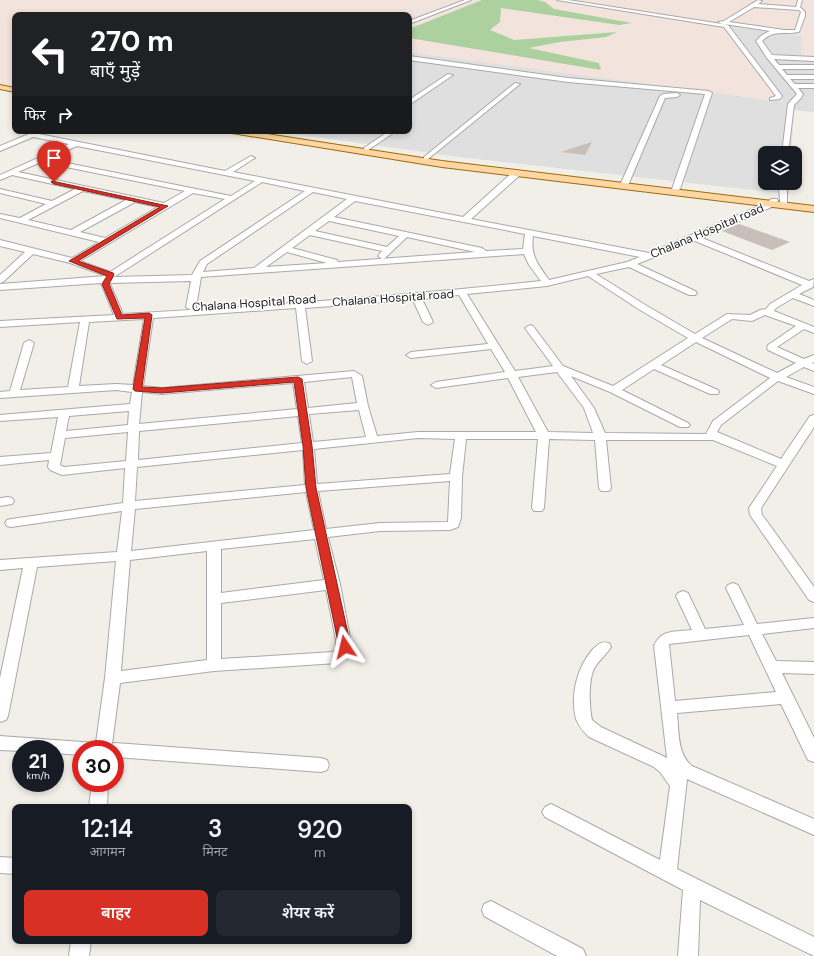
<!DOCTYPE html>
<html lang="hi">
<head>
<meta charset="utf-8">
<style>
	:root { --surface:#171b24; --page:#242831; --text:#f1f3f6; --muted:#9ea1a6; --accent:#d93025 }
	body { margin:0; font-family:"DM Sans","Noto Sans Devanagari",sans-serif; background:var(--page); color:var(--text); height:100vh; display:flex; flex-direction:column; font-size:15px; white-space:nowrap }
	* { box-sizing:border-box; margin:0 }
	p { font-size:13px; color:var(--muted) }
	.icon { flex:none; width:22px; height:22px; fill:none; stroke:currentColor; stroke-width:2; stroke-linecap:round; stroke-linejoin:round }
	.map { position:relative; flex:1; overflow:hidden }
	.sheet { position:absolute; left:12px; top:804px; width:400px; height:140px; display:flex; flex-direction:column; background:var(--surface); border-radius:8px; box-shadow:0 2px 6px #0003 }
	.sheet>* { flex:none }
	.banner { position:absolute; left:12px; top:12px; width:400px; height:122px; border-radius:8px; box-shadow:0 2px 6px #0003; background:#202124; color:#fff; overflow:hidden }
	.controls { position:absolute; left:758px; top:146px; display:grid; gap:8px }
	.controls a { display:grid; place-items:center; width:44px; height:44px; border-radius:8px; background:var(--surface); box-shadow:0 2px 6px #0003; font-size:20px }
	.speed { position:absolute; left:12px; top:740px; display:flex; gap:8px; font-size:20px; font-weight:700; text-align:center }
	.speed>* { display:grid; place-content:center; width:52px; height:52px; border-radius:50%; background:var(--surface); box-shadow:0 2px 6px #0003; line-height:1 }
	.speed small { font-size:10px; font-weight:400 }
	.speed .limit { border:6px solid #d22; background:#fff; color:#111 }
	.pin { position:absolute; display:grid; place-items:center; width:34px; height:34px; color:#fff; margin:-41px -17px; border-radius:50% 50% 50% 0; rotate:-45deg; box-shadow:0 0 4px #0007 }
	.pin .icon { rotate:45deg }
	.me { position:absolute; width:44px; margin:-22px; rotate:350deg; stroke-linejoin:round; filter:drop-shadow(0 0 3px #0008) }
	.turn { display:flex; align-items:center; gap:14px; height:84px; padding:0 12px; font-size:18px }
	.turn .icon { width:52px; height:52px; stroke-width:2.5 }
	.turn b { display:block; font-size:28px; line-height:34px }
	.then { display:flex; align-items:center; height:38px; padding:0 12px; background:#0003; gap:8px; font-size:15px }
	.eta { display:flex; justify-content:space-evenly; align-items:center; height:68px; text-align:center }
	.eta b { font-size:24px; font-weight:600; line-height:28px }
	.primary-button { display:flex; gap:8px; margin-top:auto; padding:8px 12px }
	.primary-button a { flex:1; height:46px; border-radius:8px; background:var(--accent); color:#fff; font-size:16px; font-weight:600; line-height:46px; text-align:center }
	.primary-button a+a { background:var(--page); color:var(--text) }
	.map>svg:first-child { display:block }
	.residential { fill:#e0dfdf }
	.military { fill:#f3e3dd }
	.forest { fill:#add19e }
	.building { fill:#c7bfb8 }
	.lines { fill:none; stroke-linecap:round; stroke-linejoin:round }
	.minor-casing { stroke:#a9a9a9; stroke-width:2 }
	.major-casing { stroke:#a06b00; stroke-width:2 }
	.minor { fill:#fff; fill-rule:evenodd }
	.major { fill:#fcd6a4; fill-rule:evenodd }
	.route { fill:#d93025; stroke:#8d1f18 }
	.labels { text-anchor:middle; stroke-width:3; stroke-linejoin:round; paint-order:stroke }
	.far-street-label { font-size:12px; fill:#222; stroke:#fff }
</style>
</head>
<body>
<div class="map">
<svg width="814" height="956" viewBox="0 0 814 956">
	<rect width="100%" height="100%" fill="#f2efe9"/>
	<polygon class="residential" points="727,25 802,36 814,60 814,112 794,110 791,153 765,153 765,183 790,183 789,194 451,156 273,131 409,131 409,52 784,102"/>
	<polygon class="military" points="0,0 814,0 814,60 801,59 802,36 727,25 784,102 409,52 409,15 15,15 15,86 0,84"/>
	<polygon class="forest" points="482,0 537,0 545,2 554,9 632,23 619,25 501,8 500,22 490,30 514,40 617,32 606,37 560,42 529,48 599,63 601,70 409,38 409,29"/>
	<g class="building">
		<polygon points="592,142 585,155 561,152 576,147"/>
		<polygon points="739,224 790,242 772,250 722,231"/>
	</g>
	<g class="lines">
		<defs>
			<g id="minor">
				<polygon points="465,0 471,0 409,24 409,21"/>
				<path d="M557,0H568L722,24L718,22L724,21L758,0L762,1L758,4L796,7L798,0H802L800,7L805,12V16L799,32C783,35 774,29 762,41L772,55L814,57V61L774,59L779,65H814V69H782L787,75H814V79H790L795,84H814V88H798L803,94L801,98L794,105L788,153H782L788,104L797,94L767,58L756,41L762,35L770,31L725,24L728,25L782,96L780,99L770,100V98L776,96L724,27ZM754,7L799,10L801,12L795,30H784L729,22Z"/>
				<polygon points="409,56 568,78 709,91 712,93 680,189 676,191 672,189 705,94 568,82 409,60"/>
				<polygon points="448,74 453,75 409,105 409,100"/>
				<polygon points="515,83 520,84 428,159 424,159 424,157"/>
				<polygon points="663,94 677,93 680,95 677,97 665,98 629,183 628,185 622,185 621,183 660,96"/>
				<path d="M36,131H42L41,133L39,134L225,171L251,156L255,158L253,159L233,172L463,217L514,171H517L521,173L520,175L471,219L649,253L768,202L771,199H777L778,201L774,206L702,238L809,281L814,279L813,287L799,294L814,300V306L793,298L776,308L774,311L814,327V333L804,329L777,347L804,359L814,355V362L812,363L814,364V371L804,367L786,377L814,387V394L778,381L721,425L717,432L781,459L810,416L814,415V427L761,508L762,515L766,520L814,587V602L809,600L750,515L749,508L777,466L713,440H606L611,488L609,491H601L599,488L595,440L549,439L544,508L542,511H534L532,508L538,439H466L462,477L461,518L458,527L450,530L380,531L328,537L340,584L351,643C351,652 346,660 337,663L214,671L120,683L112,744L115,743L321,758L327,760L329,765L327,770L321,772L115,757V749H81V755L55,753V749H21V751L0,750V736L96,743L105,678L116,561L37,567L8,716L6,720L0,722V678L23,568L0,570V560L117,552L122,511L11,527L7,526L5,523L7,520L11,519L123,503L125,468L62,475L50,470L48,467L49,460L0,465V457L51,453L58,417L0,421V415L130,404L132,392L116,390L0,398V392L10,391L24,343L29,340L34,343L20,390L68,387L80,322L0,327V321L114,315L101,283L0,290V284L106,276L70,263L33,254L3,282L0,283V275L25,252L0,246V240L72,258L99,242L0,218V214L20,218L46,204L0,193V189L52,201L75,189L12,175L0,180V175L69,144L33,137L0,151V146ZM77,146L255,181L231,196L47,159ZM41,162L185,191L164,203L18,172ZM262,182L305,191L200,261L192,275L114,277ZM83,191L126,200L71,230L28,220ZM313,192L347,199L254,268L203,272L207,264ZM193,193L225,199L110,272L80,261ZM355,201L525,234L523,249L486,251L482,248L334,217ZM135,202L158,207L105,238L80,232ZM329,221L399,236L387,247L315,231ZM310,235L382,251L378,256L382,259L385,258L407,237L475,252L338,262L337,260L292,248ZM533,236L640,257L627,262L549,280C538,265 530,255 533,236ZM695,241L802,285L770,304L766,309L760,310L750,315L727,314L695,334L647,306L596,274L629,267L689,295H695L697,293L695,291L637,264ZM287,252L327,263L266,267ZM524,254L529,265L541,281C402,296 263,306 123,314L110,284V283L191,281L186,307L191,310L196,307L201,277ZM588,276L640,310L688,338L613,386L563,366L533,326L530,325L525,328L553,366L515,371L467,294L547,286ZM459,295L488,344L411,352L406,355L411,358L491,349L505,372L436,382L431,385L436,388L508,378L536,432H418L377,436L368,406L362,376L354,371L162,388L143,386L153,318L296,308L302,361L307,364L312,361L305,308L413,300L423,322L428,325L433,322L422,299ZM765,315L796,326L768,345L767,348L768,350L796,363L777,373L702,338L732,319L752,321ZM144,319L133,385L116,384L79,386L89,322ZM696,342L770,378L713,421L706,434L605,433L594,408L571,376L610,392L680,427H688L690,425L688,423L622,390L654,369L710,394H718L719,392L718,390L661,365ZM557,372L584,408L593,433L548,432L518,377ZM352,377L357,403L308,408L304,382ZM293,383L297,409L139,424L142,392L162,394ZM359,410L366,437L313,442L309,414ZM129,411L128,425L66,431L69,416ZM298,416L302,443L138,460L139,431ZM128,432L126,461L64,467L60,465L65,438ZM418,438L455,439L450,474L317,484L314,449ZM303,450L305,485L135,501L137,467ZM450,481L448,522L380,523L326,529L318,491ZM306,492L314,530L131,551L135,509ZM315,539L324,580L221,593V549ZM207,551V660L121,671L130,560ZM326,590L336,640V648L333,652L221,659V603Z"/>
				<polygon points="259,131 267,131 260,135 257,133"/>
				<polygon points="389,131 396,131 368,150 364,150 364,148"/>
				<polygon points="779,183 787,183 787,204 781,204 780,202"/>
				<polygon points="8,497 12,498 14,501 12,504 0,506 0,498"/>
				<path d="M733,583L738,585L757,624L814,618V628L762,634L776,661L814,662V674L782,673L814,738V762L808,760L781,704L677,713C679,731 677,754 692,766L814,819V835L687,779L677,869L814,937V956L700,900L698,956H678L683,890L545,817L542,812L545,807L551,804L557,807L660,860L670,786L660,772L654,767L589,737C584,732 579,727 576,719C570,695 577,667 593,649C599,644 601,641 609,643L611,647C607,654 600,659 595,667C588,678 589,706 592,720L601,727L667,758L654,646C661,629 675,632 692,630L676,596L678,593L683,591L688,593L705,629L744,625L726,588L728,585ZM749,635L776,692L675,701L669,644Z"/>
				<polygon points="92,783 108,783 107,807 89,807"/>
				<polygon points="0,857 15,858 15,874 0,873"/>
				<polygon points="491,901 583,949 586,956 557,956 484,916 482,910 484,904"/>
				<polygon points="71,941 91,941 89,956 69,956"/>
			</g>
			<g id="major">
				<polygon points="0,85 15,88 15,92 0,89"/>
				<polygon points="228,131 248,131 442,161 814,206 814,212 442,167 232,133"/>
			</g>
		</defs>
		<use href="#minor" class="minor-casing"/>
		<use href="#major" class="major-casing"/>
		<use href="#minor" class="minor"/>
		<use href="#major" class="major"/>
	</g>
	<polygon class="route" points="52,181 168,206 78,261 113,273 114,275 109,284 122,315 149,313 152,315 142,387 162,388 298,377 302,379 312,446 316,488 351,647 349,650 345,651 341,650 339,647 306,488 303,446 294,382 162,393 135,391 133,389 145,318 117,319 102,284 107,276 69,261 160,207 54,184 51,182"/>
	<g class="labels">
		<g class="far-street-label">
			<text transform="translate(707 231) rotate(-23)" y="4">Chalana Hospital road</text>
			<text transform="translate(393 298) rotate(-4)" y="4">Chalana Hospital road</text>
			<text transform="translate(254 303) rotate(-4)" y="4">Chalana Hospital Road</text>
		</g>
	</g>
</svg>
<div class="controls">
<a><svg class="icon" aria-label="layers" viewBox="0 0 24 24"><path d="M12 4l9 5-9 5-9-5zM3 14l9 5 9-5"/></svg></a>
</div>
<div class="speed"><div>21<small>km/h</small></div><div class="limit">30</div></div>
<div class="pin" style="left:54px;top:182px;background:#d93025"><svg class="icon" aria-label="arrive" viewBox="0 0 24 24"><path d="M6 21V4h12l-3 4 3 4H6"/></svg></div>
<svg class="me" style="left:345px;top:647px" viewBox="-20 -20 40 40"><path d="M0-17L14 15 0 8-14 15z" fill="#d93025" stroke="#fff" stroke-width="4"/></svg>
<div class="banner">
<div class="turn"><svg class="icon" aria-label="left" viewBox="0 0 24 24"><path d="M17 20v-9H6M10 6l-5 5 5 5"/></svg><div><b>270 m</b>बाएँ मुड़ें</div></div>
<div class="then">फिर<svg class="icon" aria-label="right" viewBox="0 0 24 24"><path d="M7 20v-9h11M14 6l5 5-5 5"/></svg></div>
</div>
<section class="sheet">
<div class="eta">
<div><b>12:14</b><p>आगमन</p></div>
<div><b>3</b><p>मिनट</p></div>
<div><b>920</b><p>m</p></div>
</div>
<div class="primary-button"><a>बाहर</a><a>शेयर करें</a></div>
</section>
</div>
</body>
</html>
